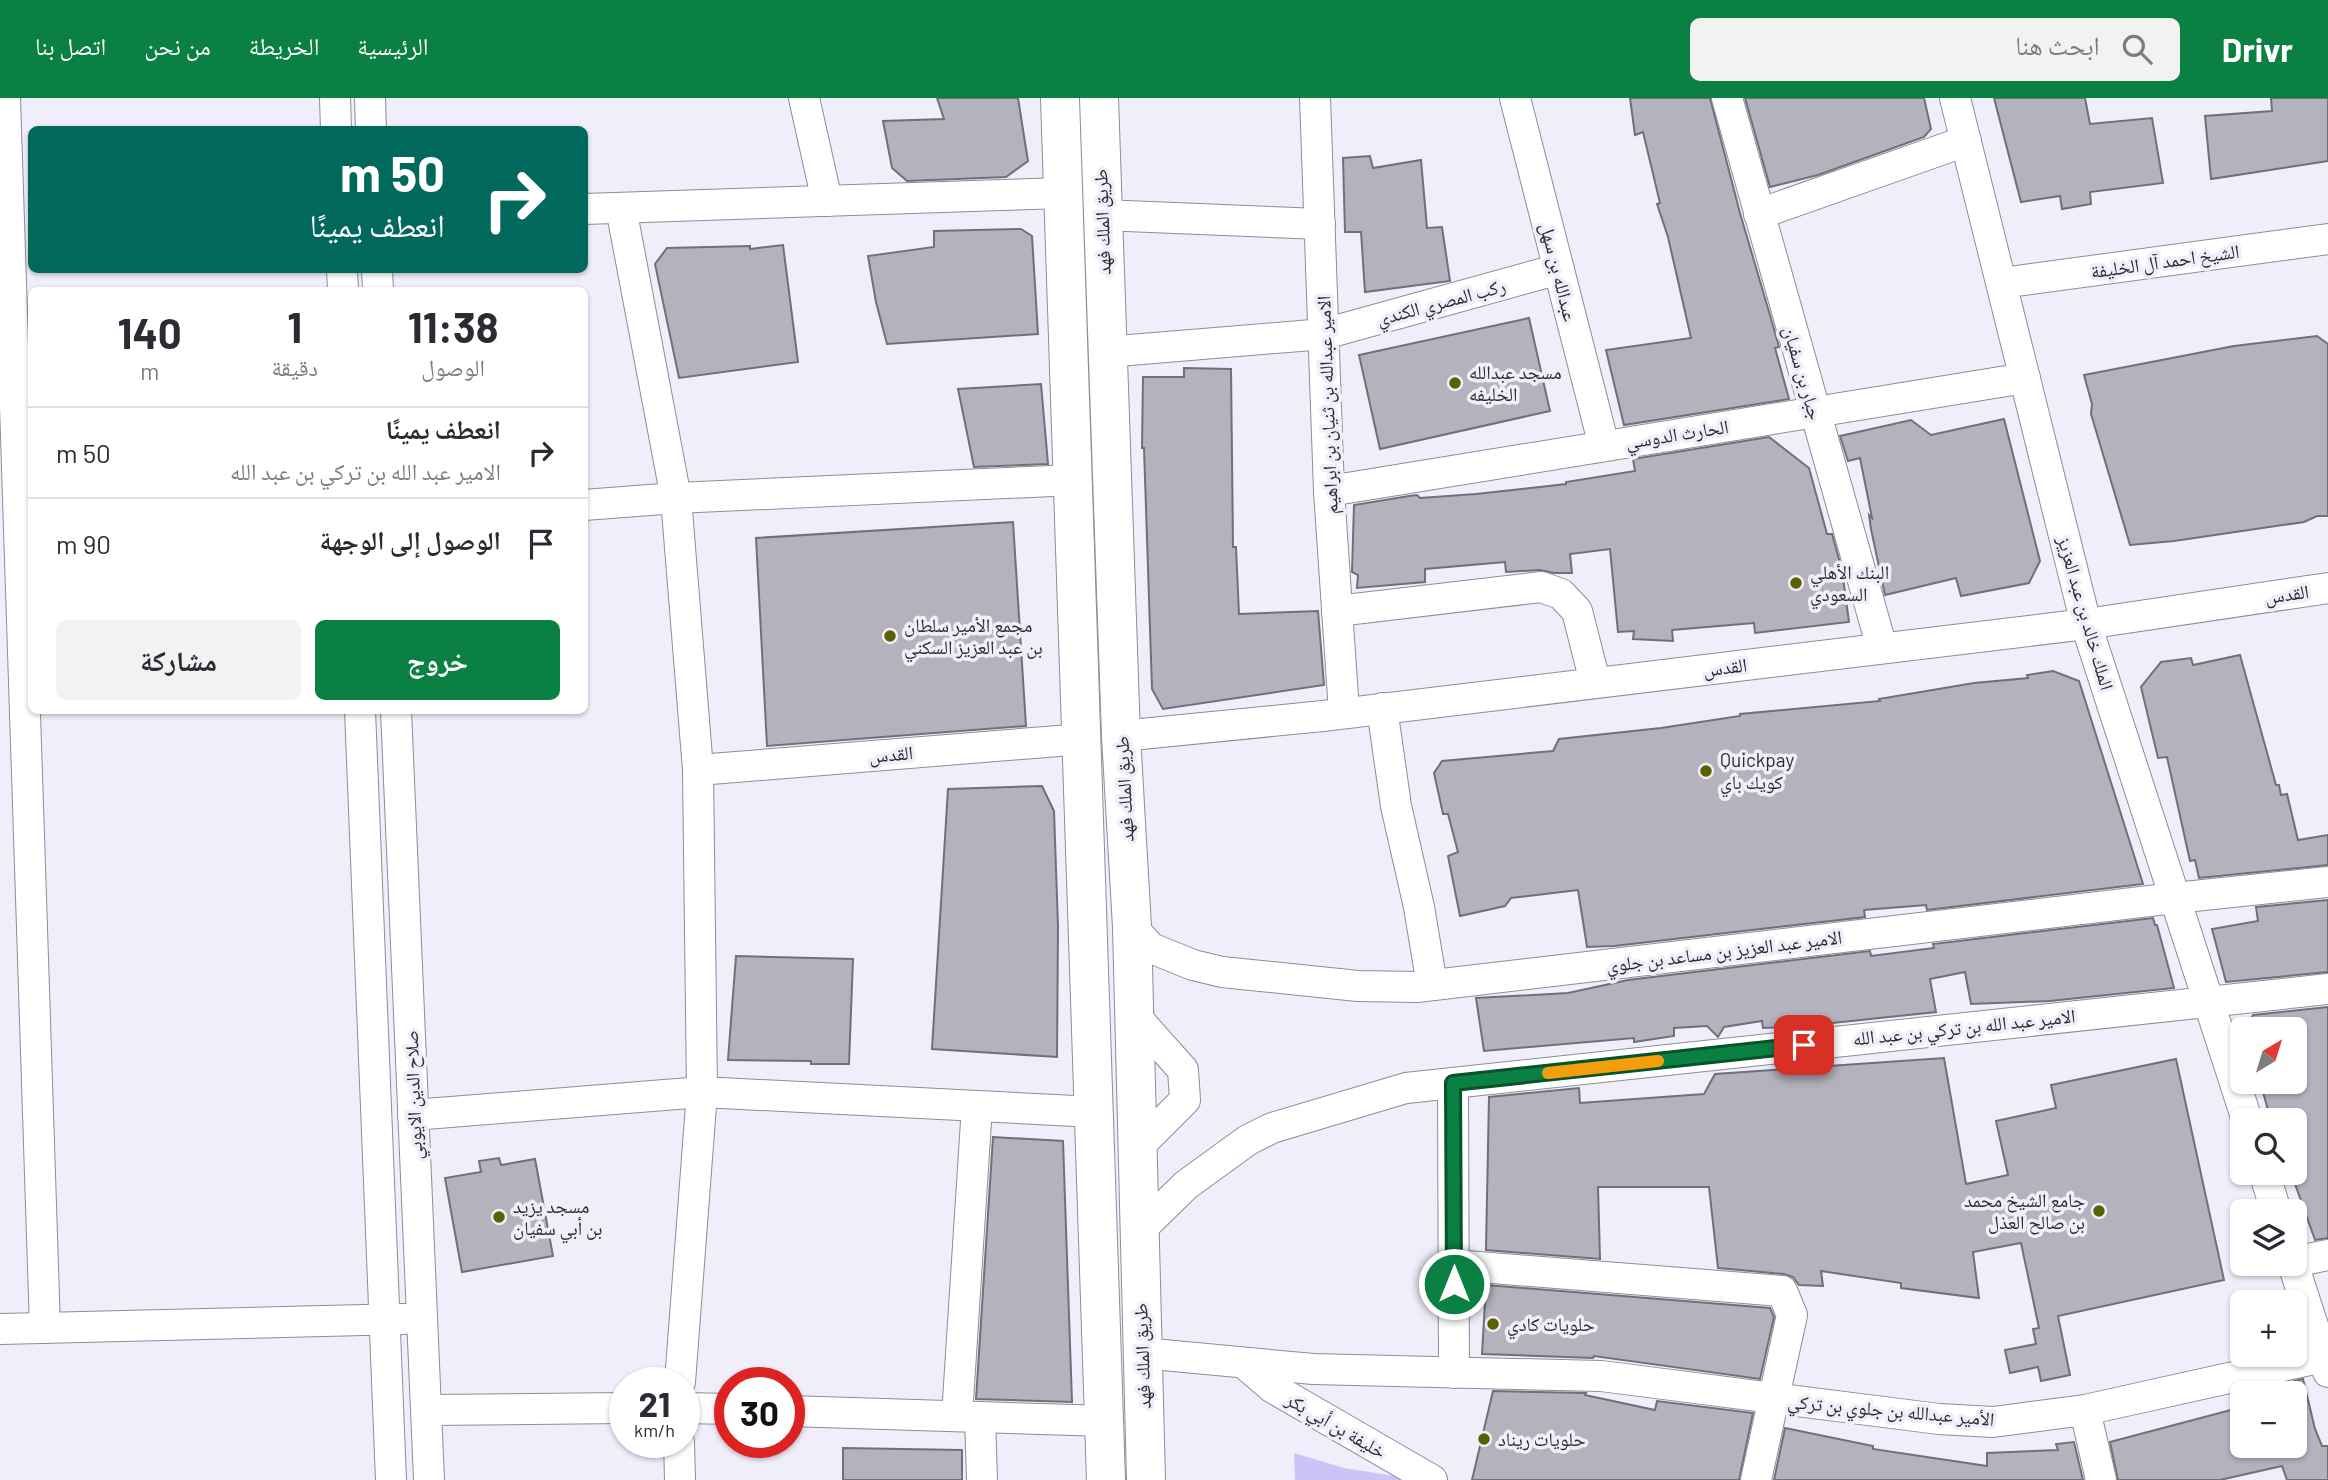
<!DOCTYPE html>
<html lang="ar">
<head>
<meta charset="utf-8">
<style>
	:root { --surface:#fff; --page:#f2f2f3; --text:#2b2b33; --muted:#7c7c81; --line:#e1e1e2; --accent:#0b8043 }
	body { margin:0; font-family:Barlow,"Noto Naskh Arabic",sans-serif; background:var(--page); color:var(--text); direction:rtl; height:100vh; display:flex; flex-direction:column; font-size:26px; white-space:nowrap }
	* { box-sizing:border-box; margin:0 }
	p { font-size:23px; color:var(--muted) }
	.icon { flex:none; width:38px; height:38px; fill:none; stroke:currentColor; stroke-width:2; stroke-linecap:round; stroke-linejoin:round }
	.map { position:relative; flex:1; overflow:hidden; direction:ltr }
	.drawer { position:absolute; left:28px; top:189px; width:560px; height:427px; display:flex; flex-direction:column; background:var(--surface); border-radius:10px; box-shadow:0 2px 5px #0004; direction:rtl }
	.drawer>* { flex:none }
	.hud { position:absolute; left:28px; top:28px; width:560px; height:147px; border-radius:10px; box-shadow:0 2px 5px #0004; direction:rtl; background:#00695c; color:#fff; overflow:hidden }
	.needle { width:46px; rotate:38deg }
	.controls { position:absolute; left:2230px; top:919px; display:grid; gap:14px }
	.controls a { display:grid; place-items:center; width:77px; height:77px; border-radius:10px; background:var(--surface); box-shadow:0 2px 5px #0004; font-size:35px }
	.speed { position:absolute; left:609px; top:1269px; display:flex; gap:14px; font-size:35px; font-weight:700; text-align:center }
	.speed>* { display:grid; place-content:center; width:91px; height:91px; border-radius:50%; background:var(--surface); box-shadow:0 2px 5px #0004; line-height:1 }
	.speed small { font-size:18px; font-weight:400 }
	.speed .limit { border:10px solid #d22; background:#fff; color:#111 }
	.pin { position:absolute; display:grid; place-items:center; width:60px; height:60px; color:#fff; margin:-30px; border-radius:14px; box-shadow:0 4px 10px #0006 }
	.me { position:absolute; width:77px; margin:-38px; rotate:0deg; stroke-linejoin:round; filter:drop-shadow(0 0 5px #0008) }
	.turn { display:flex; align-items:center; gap:24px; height:147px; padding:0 28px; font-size:32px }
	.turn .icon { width:91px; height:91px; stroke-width:2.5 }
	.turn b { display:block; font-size:49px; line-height:60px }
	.eta { display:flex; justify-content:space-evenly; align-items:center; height:119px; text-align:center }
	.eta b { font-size:42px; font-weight:700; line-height:49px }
	.cta { display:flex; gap:14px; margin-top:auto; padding:14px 28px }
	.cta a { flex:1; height:80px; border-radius:10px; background:var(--accent); color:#fff; font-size:28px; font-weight:700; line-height:80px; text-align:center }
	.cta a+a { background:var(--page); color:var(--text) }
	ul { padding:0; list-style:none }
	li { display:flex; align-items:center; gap:21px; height:91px; padding:0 28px; border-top:2px solid var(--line) }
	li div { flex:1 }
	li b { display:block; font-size:26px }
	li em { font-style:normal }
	header { display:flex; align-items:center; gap:42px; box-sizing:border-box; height:98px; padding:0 35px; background:var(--accent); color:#fff }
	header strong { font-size:33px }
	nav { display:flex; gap:38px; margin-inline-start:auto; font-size:24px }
	.search { width:490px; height:63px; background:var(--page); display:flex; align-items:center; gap:18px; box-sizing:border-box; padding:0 24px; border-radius:10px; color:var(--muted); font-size:26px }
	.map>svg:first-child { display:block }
	.green { fill:#cec3f6 }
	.building { fill:#b4b2bd; stroke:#716f79; stroke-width:2 }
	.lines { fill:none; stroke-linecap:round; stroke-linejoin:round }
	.minor-casing { stroke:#8e8c97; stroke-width:32 }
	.major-casing { stroke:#8e8c97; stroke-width:40 }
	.minor { stroke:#fff; stroke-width:30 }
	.major { stroke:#fff; stroke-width:38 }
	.route-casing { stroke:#07532c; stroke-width:18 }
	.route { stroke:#0b8043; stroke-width:12 }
	.slow { stroke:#f59e0b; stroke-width:12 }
	.poi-dot { fill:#5a6200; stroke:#f0eefa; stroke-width:2.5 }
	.labels { text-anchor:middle; stroke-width:7; stroke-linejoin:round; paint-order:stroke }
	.street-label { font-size:19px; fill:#2c2b30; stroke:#f0eefa }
	.poi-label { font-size:19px; fill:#2c2b30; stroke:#f0eefa; text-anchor:start }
</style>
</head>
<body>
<header>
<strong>Drivr</strong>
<div class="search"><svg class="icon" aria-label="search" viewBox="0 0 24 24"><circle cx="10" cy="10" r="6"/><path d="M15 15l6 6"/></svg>ابحث هنا</div>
<nav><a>الرئيسية</a><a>الخريطة</a><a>من نحن</a><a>اتصل بنا</a></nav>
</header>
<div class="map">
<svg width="2328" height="1382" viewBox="0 0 2328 1382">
	<rect width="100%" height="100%" fill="#f0eefa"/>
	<polygon class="green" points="1294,1355 1344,1370 1394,1378 1402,1382 1295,1382"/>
	<g class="building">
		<polygon points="937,0 1018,0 1028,63 1006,79 907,83 892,70 883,23 944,21"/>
		<polygon points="1630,0 1710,0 1740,115 1774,231 1779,249 1775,250 1789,301 1624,327 1606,252 1691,240 1668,139 1657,106 1660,105 1643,34 1635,37"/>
		<polygon points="1745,0 1924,0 1931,31 1924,39 1818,77 1770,89"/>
		<polygon points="1994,0 2085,0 2090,26 2152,20 2163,85 2090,94 2091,106 2062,111 2060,98 2021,104"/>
		<polygon points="2271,0 2328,0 2328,63 2211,81 2205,18 2272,13"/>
		<polygon points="1370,58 1373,70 1421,62 1427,130 1442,129 1450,183 1365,194 1361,134 1345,134 1343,60"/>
		<polygon points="1021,131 1032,138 1038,236 887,246 876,204 868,158 934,149 934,133"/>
		<polygon points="783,147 798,264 679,280 655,166 667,150 750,148 750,151"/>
		<polygon points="1529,220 1550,313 1380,351 1359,257"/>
		<polygon points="2317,238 2328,246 2328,418 2317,418 2304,424 2174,443 2130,447 2091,316 2092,306 2084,277 2234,248"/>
		<polygon points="1184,270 1231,271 1233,449 1236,449 1239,516 1318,513 1324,587 1163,611 1152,591 1144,350 1142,350 1143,279 1184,279"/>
		<polygon points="1041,286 1048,366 974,369 958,291"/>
		<polygon points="2004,321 2040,463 2029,485 1961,498 1956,480 1885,497 1871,431 1869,417 1872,420 1860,360 1848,363 1840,338 1911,322 1931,337"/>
		<polygon points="1769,339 1809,370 1827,436 1832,436 1842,472 1849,524 1755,535 1754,525 1672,532 1673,543 1633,541 1634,533 1618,534 1610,451 1570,456 1572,475 1554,475 1540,472 1506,474 1505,464 1425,471 1425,484 1357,490 1358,477 1352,474 1354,407 1409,398 1417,397 1420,400 1476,396 1566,386 1566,384 1635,373 1633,361"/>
		<polygon points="1013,424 1026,628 767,648 756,440"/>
		<polygon points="2240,557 2276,687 2279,687 2281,697 2287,696 2298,742 2328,737 2328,767 2199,780 2195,762 2190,763 2167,659 2158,660 2141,589 2161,564 2191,560 2193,567"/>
		<polygon points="2053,573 2079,583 2143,786 1927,812 1926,807 1864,812 1865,819 1614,848 1587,849 1578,792 1511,800 1505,808 1460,818 1448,758 1458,754 1448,716 1443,716 1434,675 1442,663 1553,653 1559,641 1661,630 1740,618 1740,616 1880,603 1879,601 1974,585 2028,580 2027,577"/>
		<polygon points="1042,688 1054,713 1058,828 1057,959 932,951 948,691"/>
		<polygon points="2328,802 2328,874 2226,884 2212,831 2258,823 2256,809"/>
		<polygon points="2153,820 2155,827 2157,827 2174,890 2050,903 1971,906 1965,874 1930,881 1936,914 1804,928 1763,930 1762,923 1724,929 1718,939 1707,928 1674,930 1674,938 1634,944 1634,940 1484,953 1476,900 1568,895 1628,882 1870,853 1871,858 1934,850 1933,846"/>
		<polygon points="736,858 853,861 849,966 811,966 811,963 728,962"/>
		<polygon points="2328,909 2328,1140 2315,1142 2294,1083 2294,1022 2271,1022 2260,984 2294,984 2294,931 2246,931 2253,917"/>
		<polygon points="1944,960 1966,1086 2008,1077 1996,1023 2056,1010 2051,987 2176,961 2224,1182 2058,1218 2070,1277 2041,1283 2038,1269 2010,1275 2005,1252 2036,1246 2033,1231 2039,1230 2021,1145 1973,1154 1979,1200 1901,1190 1901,1185 1821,1173 1823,1188 1799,1187 1793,1179 1784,1176 1718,1170 1709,1089 1598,1089 1600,1161 1486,1152 1489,999 1579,990 1580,1005 1704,996 1715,976"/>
		<polygon points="993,1039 1063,1043 1072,1304 976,1301"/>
		<polygon points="499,1060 501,1067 535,1061 553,1158 462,1174 445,1080 481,1074 479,1063"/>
		<polygon points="1486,1187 1770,1210 1774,1219 1760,1281 1594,1258 1593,1260 1482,1256"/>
		<polygon points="2303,1281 2315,1331 2322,1348 2328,1348 2328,1382 2287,1382 2282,1368 2220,1382 2118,1382 2110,1344 2242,1309 2242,1348 2294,1348 2294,1283"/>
		<polygon points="1493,1293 1586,1295 1585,1297 1655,1312 1657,1303 1753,1315 1739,1382 1472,1382"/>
		<polygon points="1785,1330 1873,1348 1873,1351 1987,1368 1987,1355 2058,1352 2056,1346 2074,1344 2083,1382 1774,1382"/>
		<polygon points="843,1350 962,1352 962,1382 843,1382"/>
	</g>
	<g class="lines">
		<defs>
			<g id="minor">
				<polyline points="5,0 45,1230"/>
				<polyline points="335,0 336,32"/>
				<polyline points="370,0 371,32"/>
				<polyline points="804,0 827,103"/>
				<polyline points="1315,0 1329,393 1344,614"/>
				<polyline points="1515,0 1604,348"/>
				<polyline points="1727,0 1882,550"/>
				<polyline points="1955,0 2086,526 2247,1022"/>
				<polyline points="621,110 676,400 698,672 702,994 680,1284"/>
				<polyline points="584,111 1064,95"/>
				<polyline points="1759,116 1966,43"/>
				<polyline points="1102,117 1320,126"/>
				<polyline points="342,172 343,192"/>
				<polyline points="377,172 378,192"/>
				<polyline points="2002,185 2328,141"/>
				<polyline points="1106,254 1324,236 1559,171"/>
				<polyline points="1329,393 2025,280"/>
				<polyline points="584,407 676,400 1074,382"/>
				<polyline points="1337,513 1541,489 1561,496 1577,513 1595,584"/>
				<polyline points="1382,610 1396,708 1419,809 1432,887"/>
				<polyline points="360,612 391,1382"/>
				<polyline points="396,612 429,1382"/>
				<polyline points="1121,638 1323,618 2086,526 2328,490"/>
				<polyline points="698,672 1083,641"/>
				<polyline points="1132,829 1151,850 1193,867 1222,874 1358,888 1417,889 2175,800 2328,784"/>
				<polyline points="1134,917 1183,972 1185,1002 1137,1050"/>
				<polyline points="1453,985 1454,1275"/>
				<polyline points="413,1017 702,994 1095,1014"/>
				<polyline points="2264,1074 2276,1113"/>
				<polyline points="1139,1133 1186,1087 1248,1042 1272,1030 1406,990 2328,891"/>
				<polyline points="2294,1164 2328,1157"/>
				<polyline points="2293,1166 2328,1274"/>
				<polyline points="1454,1167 1782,1193 1792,1217 1756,1382"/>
				<polyline points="0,1231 404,1221"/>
				<polyline points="1142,1255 1313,1271 1601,1278 1939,1321 1993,1324 2085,1312 2323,1259"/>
				<polyline points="1245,1266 1273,1290 1432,1382"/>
				<polyline points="684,1310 730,1311"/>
				<polyline points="426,1312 625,1310"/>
				<polyline points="2085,1312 2101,1382"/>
				<polyline points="789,1313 1106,1323"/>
				<polyline points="957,1318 977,1008"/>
				<polyline points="980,1319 982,1382"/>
				<polyline points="679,1344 680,1382"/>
			</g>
			<g id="major">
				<polyline points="1060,0 1106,1382"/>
				<polyline points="1099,0 1121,638 1132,829 1146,1382"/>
			</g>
		</defs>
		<use href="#minor" class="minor-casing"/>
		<use href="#major" class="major-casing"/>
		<use href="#minor" class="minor"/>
		<use href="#major" class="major"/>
	</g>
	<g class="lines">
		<defs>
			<polyline id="route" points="1454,1186 1453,985 1804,947"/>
		</defs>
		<use href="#route" class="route-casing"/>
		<use href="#route" class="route"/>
		<polyline class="slow" points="1548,975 1658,963"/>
	</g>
	<g class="poi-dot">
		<circle cx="1455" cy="285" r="7"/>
		<circle cx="1796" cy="485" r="7"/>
		<circle cx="890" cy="538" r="7"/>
		<circle cx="1706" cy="673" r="7"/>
		<circle cx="2099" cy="1113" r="7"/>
		<circle cx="499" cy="1119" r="7"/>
		<circle cx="1493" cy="1226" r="7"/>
		<circle cx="1484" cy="1341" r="7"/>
	</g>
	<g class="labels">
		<g class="street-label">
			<text transform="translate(1102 124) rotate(-92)" y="7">طريق الملك فهد</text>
			<text transform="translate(2165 163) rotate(-8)" y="7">الشيخ احمد آل الخليفة</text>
			<text transform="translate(1559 174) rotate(76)" y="7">عبدالله بن سهل</text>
			<text transform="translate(1441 204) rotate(-15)" y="7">ركب المصري الكندي</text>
			<text transform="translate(1803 275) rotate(74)" y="7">جبار بن سفيان</text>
			<text transform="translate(1327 307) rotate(-92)" y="7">الامير عبدالله بن ثنيان بن ابراهيم</text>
			<text transform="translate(1677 336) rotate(-9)" y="7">الحارث الدوسي</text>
			<text transform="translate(2287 496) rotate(-8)" y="7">القدس</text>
			<text transform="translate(2086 515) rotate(74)" y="7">الملك خالد بن عبد العزيز</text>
			<text transform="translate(1725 569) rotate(-7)" y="7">القدس</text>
			<text transform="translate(891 656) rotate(-5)" y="7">القدس</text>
			<text transform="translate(1124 691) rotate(-93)" y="7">طريق الملك فهد</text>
			<text transform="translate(1724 853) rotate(-7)" y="7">الامير عبد العزيز بن مساعد بن جلوي</text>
			<text transform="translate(1964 929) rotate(-6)" y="7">الامير عبد الله بن تركي بن عبد الله</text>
			<text transform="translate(413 997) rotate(-92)" y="7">صلاح الدين الايوبي</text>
			<text transform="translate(1142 1258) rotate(-92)" y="7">طريق الملك فهد</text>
			<text transform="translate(1891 1312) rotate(5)" y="7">الأمير عبدالله بن جلوي بن تركي</text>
			<text transform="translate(1336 1327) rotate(30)" y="7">خليفة بن أبي بكر</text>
		</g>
		<g class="poi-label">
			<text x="1469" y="281">مسجد عبدالله<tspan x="1469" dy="22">الخليفه</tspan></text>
			<text x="1810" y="481">البنك الأهلي<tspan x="1810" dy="22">السعودي</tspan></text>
			<text x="904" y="534">مجمع الأمير سلطان<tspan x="904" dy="22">بن عبد العزيز السكني</tspan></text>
			<text x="1720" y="669">Quickpay<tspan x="1720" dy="22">كويك باي</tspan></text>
			<text x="2085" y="1109" text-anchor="end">جامع الشيخ محمد<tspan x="2085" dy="22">بن صالح العذل</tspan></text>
			<text x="513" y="1115">مسجد يزيد<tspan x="513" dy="22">بن أبي سفيان</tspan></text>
			<text x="1507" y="1233">حلويات كادي</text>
			<text x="1498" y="1348">حلويات ريناد</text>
		</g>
	</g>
</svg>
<div class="controls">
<a><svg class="needle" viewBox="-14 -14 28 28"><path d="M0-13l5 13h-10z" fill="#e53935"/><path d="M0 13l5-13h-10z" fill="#7c7c81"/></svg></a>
<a><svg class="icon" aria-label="search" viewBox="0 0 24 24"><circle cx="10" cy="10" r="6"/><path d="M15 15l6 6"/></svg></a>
<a><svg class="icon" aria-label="layers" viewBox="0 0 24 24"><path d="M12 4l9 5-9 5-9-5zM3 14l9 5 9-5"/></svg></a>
<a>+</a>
<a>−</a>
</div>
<div class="speed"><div>21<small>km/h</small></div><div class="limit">30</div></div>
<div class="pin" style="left:1804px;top:947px;background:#d93025"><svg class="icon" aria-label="arrive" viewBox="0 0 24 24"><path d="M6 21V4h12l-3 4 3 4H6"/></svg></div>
<svg class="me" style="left:1454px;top:1186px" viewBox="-20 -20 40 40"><circle r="17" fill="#0b8043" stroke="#fff" stroke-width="3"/><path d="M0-11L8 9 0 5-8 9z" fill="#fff"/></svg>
<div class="hud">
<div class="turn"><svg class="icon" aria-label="right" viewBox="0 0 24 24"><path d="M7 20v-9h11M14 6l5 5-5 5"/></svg><div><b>50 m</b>انعطف يمينًا</div></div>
</div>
<section class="drawer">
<div class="eta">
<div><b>11:38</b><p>الوصول</p></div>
<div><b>1</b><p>دقيقة</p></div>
<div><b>140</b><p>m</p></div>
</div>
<ul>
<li><svg class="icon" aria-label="right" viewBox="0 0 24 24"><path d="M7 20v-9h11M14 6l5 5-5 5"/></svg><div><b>انعطف يمينًا</b><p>الامير عبد الله بن تركي بن عبد الله</p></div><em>50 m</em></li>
<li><svg class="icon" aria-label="arrive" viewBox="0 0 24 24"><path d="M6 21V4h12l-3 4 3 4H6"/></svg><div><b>الوصول إلى الوجهة</b></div><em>90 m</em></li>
</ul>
<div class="cta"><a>خروج</a><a>مشاركة</a></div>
</section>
</div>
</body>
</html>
